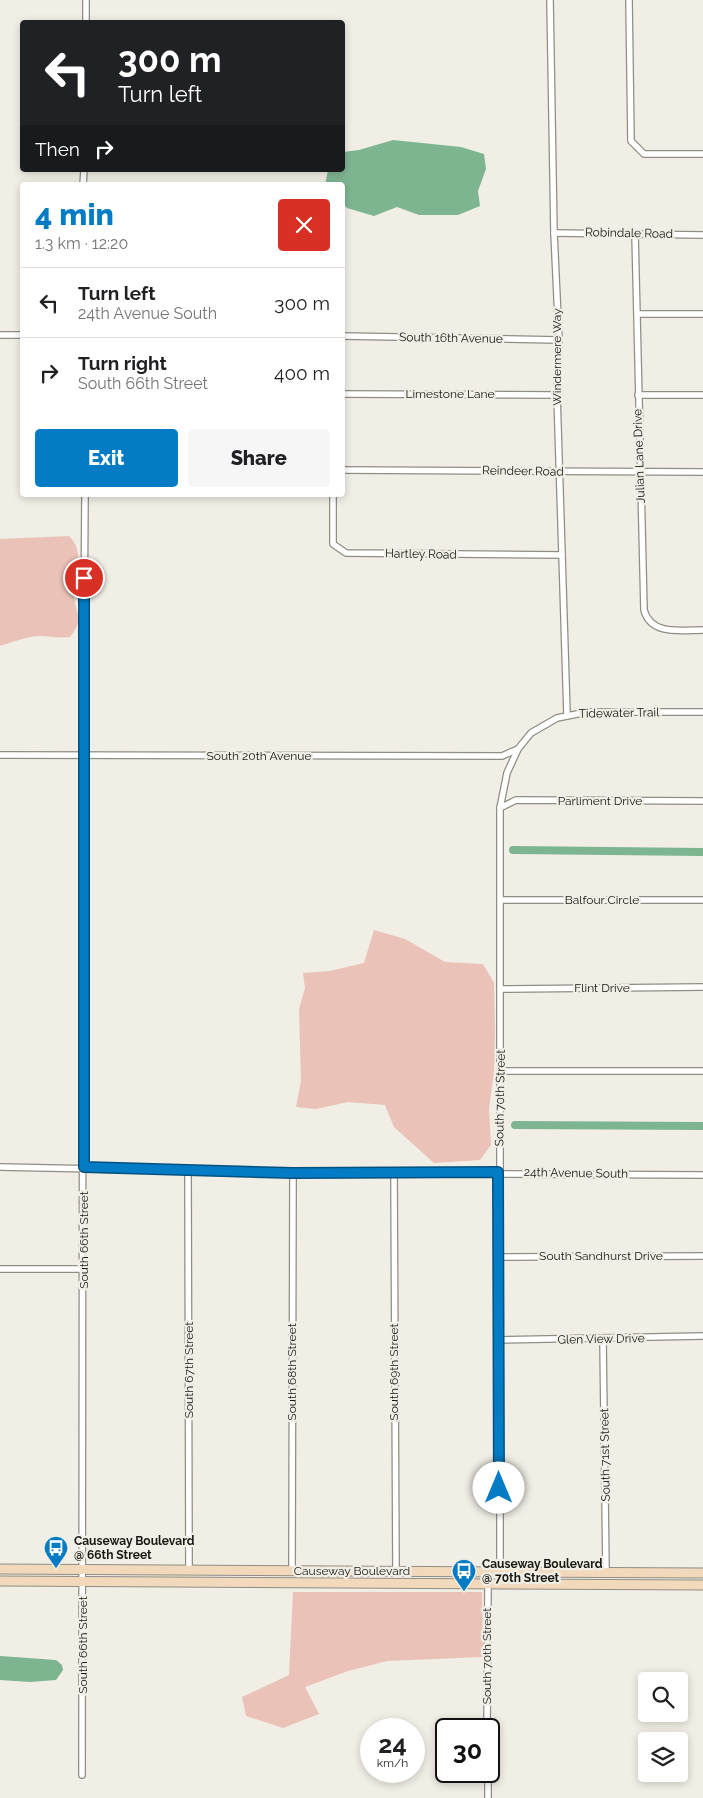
<!DOCTYPE html>
<html lang="en">
<head>
<meta charset="utf-8">
<style>
	:root { --surface:#fff; --page:#f6f6f6; --text:#202124; --muted:#757577; --line:#e0e0e0; --accent:#037cc5 }
	body { margin:0; font-family:Raleway,sans-serif; background:var(--page); color:var(--text); height:100vh; display:flex; flex-direction:column; font-size:19px; white-space:nowrap }
	* { box-sizing:border-box; margin:0 }
	p { font-size:16px; color:var(--muted) }
	.icon { flex:none; width:28px; height:28px; fill:none; stroke:currentColor; stroke-width:2; stroke-linecap:round; stroke-linejoin:round }
	.map { position:relative; flex:1; overflow:hidden }
	.details { position:absolute; left:20px; top:182px; width:325px; height:315px; display:flex; flex-direction:column; background:var(--surface); border-radius:5px; box-shadow:0 2px 8px #0003 }
	.details>* { flex:none }
	.hud { position:absolute; left:20px; top:20px; width:325px; height:152px; border-radius:5px; box-shadow:0 2px 8px #0003; background:#202124; color:#fff; overflow:hidden }
	.buttons { position:absolute; left:638px; top:1672px; display:grid; gap:10px }
	.buttons a { display:grid; place-items:center; width:50px; height:50px; border-radius:5px; background:var(--surface); box-shadow:0 2px 8px #0003; font-size:25px }
	.speed { position:absolute; left:360px; top:1718px; display:flex; gap:10px; font-size:25px; font-weight:700; text-align:center }
	.speed>* { display:grid; place-content:center; width:65px; height:65px; border-radius:50%; background:var(--surface); box-shadow:0 2px 8px #0003; line-height:1 }
	.speed small { font-size:12px; font-weight:400 }
	.speed .limit { border:2px solid #111; border-radius:8px; background:#fff; color:#111 }
	.pin { position:absolute; display:grid; place-items:center; width:42px; height:42px; color:#fff; margin:-21px; border:2px solid #fff; border-radius:50%; box-shadow:0 1px 5px #0007 }
	.me { position:absolute; width:55px; margin:-28px; rotate:0deg; stroke-linejoin:round; filter:drop-shadow(0 0 4px #0008) }
	.turn { display:flex; align-items:center; gap:18px; height:105px; padding:0 15px; font-size:22px }
	.turn .icon { width:65px; height:65px; stroke-width:2.5 }
	.turn b { display:block; font-size:35px; line-height:42px }
	.then { display:flex; align-items:center; height:48px; padding:0 15px; background:#0003; gap:10px; font-size:19px }
	.round { display:grid; place-items:center; flex:none; width:52px; height:52px; border-radius:5px; background:var(--page) }
	.head { display:flex; align-items:center; justify-content:space-between; height:85px; padding:0 15px }
	h1 { font-size:30px; font-weight:800; line-height:38px; color:var(--accent) }
	.action { display:flex; gap:10px; margin-top:auto; padding:10px 15px }
	.action a { flex:1; height:58px; border-radius:5px; background:var(--accent); color:#fff; font-size:20px; font-weight:800; line-height:58px; text-align:center }
	.action a+a { background:var(--page); color:var(--text) }
	ul { padding:0; list-style:none }
	li { display:flex; align-items:center; gap:15px; height:70px; padding:0 15px; border-top:1px solid var(--line) }
	li div { flex:1 }
	li b { display:block; font-size:19px }
	li em { font-style:normal }
	.map>svg:first-child { display:block }
	.green { fill:#ebc2b7 }
	.water { fill:#7eb591 }
	.lines { fill:none; stroke-linecap:round; stroke-linejoin:round }
	.canal { stroke:#7eb591; stroke-width:8 }
	.street-casing { stroke:#908d85; stroke-width:8 }
	.secondary-casing { stroke:#908d85; stroke-width:11 }
	.street { stroke:#fff; stroke-width:5.5 }
	.secondary { stroke:#f2d9bc; stroke-width:9 }
	.route-casing { stroke:#025180; stroke-width:12 }
	.route { stroke:#037cc5; stroke-width:9 }
	.labels { text-anchor:middle; stroke-width:4.5; stroke-linejoin:round; paint-order:stroke }
	.street-label { font-size:12px; fill:#181714; stroke:#f1eee5 }
	.poi-label { font-size:12px; font-weight:bold; fill:#181714; stroke:#f1eee5; text-anchor:start }
</style>
</head>
<body>
<div class="map">
<svg width="703" height="1798" viewBox="0 0 703 1798">
	<rect width="100%" height="100%" fill="#f1eee5"/>
	<g class="green">
		<path d="M69,536C86,553 74,571 74,593C74,613 86,617 70,637C60,638 53,637 43,636C29,635 13,642 0,646V539Z"/>
		<polygon points="374,930 405,939 445,962 483,964 494,983 495,1030 494,1072 489,1109 491,1145 480,1160 434,1163 394,1127 385,1105 348,1102 316,1109 296,1107 301,1081 299,1009 305,988 303,973 330,971 364,963"/>
		<polygon points="293,1592 482,1592 483,1657 387,1661 348,1671 305,1687 319,1714 283,1728 246,1716 242,1697 289,1675"/>
	</g>
	<g class="water">
		<polygon points="393,140 461,147 484,154 486,169 478,191 480,206 458,215 419,215 397,207 374,216 347,208 343,204 342,185 325,185 328,170 342,170 343,152 359,150"/>
		<polygon points="0,1656 56,1660 62,1665 63,1670 56,1680 30,1682 0,1680"/>
	</g>
	<g class="lines">
		<g class="canal">
			<polyline points="513,850 703,852"/>
			<polyline points="515,1125 703,1126"/>
		</g>
		<defs>
			<g id="street">
				<polyline points="550,0 554,233 559,340 557,395 567,714"/>
				<polyline points="629,0 631,141 644,154 703,154"/>
				<polyline points="86,22 86,0"/>
				<polyline points="83,185 84,170"/>
				<polyline points="554,233 703,235"/>
				<path d="M635,233L644,610C651,636 681,630 703,630"/>
				<polyline points="638,314 703,314"/>
				<polyline points="0,335 22,335"/>
				<polyline points="342,336 559,340"/>
				<polyline points="342,394 557,395"/>
				<polyline points="638,395 703,395"/>
				<polyline points="342,470 703,472"/>
				<polyline points="333,495 333,544 346,553 562,555"/>
				<polyline points="0,755 502,756 518,749"/>
				<polyline points="500,808 516,800 703,801"/>
				<polyline points="501,900 703,900"/>
				<polyline points="501,989 703,987"/>
				<polyline points="501,1071 703,1071"/>
				<polyline points="0,1167 293,1173 703,1175"/>
				<polyline points="188,1170 189,1570"/>
				<polyline points="394,1173 396,1571"/>
				<polyline points="499,1257 703,1256"/>
				<polyline points="0,1269 84,1269"/>
				<polyline points="499,1340 703,1336"/>
				<polyline points="603,1340 606,1571"/>
				<polyline points="292,1570 293,1173"/>
				<polyline points="500,1571 500,808 507,773 518,749 531,733 557,718 587,712 703,712"/>
				<polyline points="487,1729 488,1584"/>
				<polyline points="488,1771 488,1798"/>
				<polyline points="82,1775 83,756 85,495"/>
			</g>
			<g id="secondary">
				<polyline points="0,1569 703,1573"/>
				<polyline points="0,1581 703,1585"/>
			</g>
		</defs>
		<use href="#street" class="street-casing"/>
		<use href="#secondary" class="secondary-casing"/>
		<use href="#street" class="street"/>
		<use href="#secondary" class="secondary"/>
	</g>
	<g class="lines">
		<defs>
			<polyline id="route" points="84,578 84,1167 293,1173 498,1172 499,1488"/>
		</defs>
		<use href="#route" class="route-casing"/>
		<use href="#route" class="route"/>
	</g>
	<defs>
		<symbol id="bus-pin" viewBox="-11 -11 22 30"><path d="M0 17L-7.5 6A9.5 9.5 0 1 1 7.5 6Z" fill="#037cc5" stroke="#f1eee5"/><path d="M-5-6H5V4H4V6H2V4H-2V6H-4V4H-5ZM-3.5-4V0h7V-4ZM-3.5 1.2v1.5H-2V1.2ZM2 1.2v1.5H3.5V1.2Z" fill="#fff"/></symbol>
	</defs>
	<g fill-rule="evenodd">
		<use href="#bus-pin" x="42" y="1534" width="28" height="38"/>
		<use href="#bus-pin" x="450" y="1557" width="28" height="38"/>
	</g>
	<g class="labels">
		<g class="street-label">
			<text transform="translate(629 233) rotate(1)" y="4">Robindale Road</text>
			<text transform="translate(451 338) rotate(1)" y="4">South 16th Avenue</text>
			<text transform="translate(557 357) rotate(-90)" y="4">Windermere Way</text>
			<text x="450" y="398">Limestone Lane</text>
			<text transform="translate(639 456) rotate(-92)" y="4">Julian Lane Drive</text>
			<text transform="translate(523 471) rotate(1)" y="4">Reindeer Road</text>
			<text transform="translate(421 554) rotate(1)" y="4">Hartley Road</text>
			<text transform="translate(619 713) rotate(-1)" y="4">Tidewater Trail</text>
			<text x="259" y="760">South 20th Avenue</text>
			<text x="600" y="805">Parliment Drive</text>
			<text x="602" y="904">Balfour Circle</text>
			<text x="602" y="992">Flint Drive</text>
			<text transform="translate(500 1098) rotate(-89)" y="4">South 70th Street</text>
			<text transform="translate(576 1173) rotate(1)" y="4">24th Avenue South</text>
			<text transform="translate(84 1240) rotate(-90)" y="4">South 66th Street</text>
			<text x="601" y="1260">South Sandhurst Drive</text>
			<text transform="translate(601 1339) rotate(-1)" y="4">Glen View Drive</text>
			<text transform="translate(189 1370) rotate(-90)" y="4">South 67th Street</text>
			<text transform="translate(292 1372) rotate(-90)" y="4">South 68th Street</text>
			<text transform="translate(394 1372) rotate(-90)" y="4">South 69th Street</text>
			<text transform="translate(605 1455) rotate(-91)" y="4">South 71st Street</text>
			<text x="352" y="1575">Causeway Boulevard</text>
			<text transform="translate(83 1645) rotate(-90)" y="4">South 66th Street</text>
			<text transform="translate(487 1656) rotate(-90)" y="4">South 70th Street</text>
		</g>
		<g class="poi-label">
			<text x="74" y="1545">Causeway Boulevard<tspan x="74" dy="14">@ 66th Street</tspan></text>
			<text x="482" y="1568">Causeway Boulevard<tspan x="482" dy="14">@ 70th Street</tspan></text>
		</g>
	</g>
</svg>
<div class="buttons">
<a><svg class="icon" aria-label="search" viewBox="0 0 24 24"><circle cx="10" cy="10" r="6"/><path d="M15 15l6 6"/></svg></a>
<a><svg class="icon" aria-label="layers" viewBox="0 0 24 24"><path d="M12 4l9 5-9 5-9-5zM3 14l9 5 9-5"/></svg></a>
</div>
<div class="speed"><div>24<small>km/h</small></div><div class="limit">30</div></div>
<div class="pin" style="left:84px;top:578px;background:#d93025"><svg class="icon" aria-label="arrive" viewBox="0 0 24 24"><path d="M6 21V4h12l-3 4 3 4H6"/></svg></div>
<svg class="me" style="left:499px;top:1488px" viewBox="-20 -20 40 40"><circle r="19" fill="#fff"/><path d="M0-13L10 11 0 6-10 11z" fill="#037cc5"/></svg>
<div class="hud">
<div class="turn"><svg class="icon" aria-label="left" viewBox="0 0 24 24"><path d="M17 20v-9H6M10 6l-5 5 5 5"/></svg><div><b>300 m</b>Turn left</div></div>
<div class="then">Then<svg class="icon" aria-label="right" viewBox="0 0 24 24"><path d="M7 20v-9h11M14 6l5 5-5 5"/></svg></div>
</div>
<section class="details">
<div class="head"><div><h1>4 min</h1><p>1.3 km · 12:20</p></div><a class="round" style="background:#d93025;color:#fff"><svg class="icon" aria-label="close" viewBox="0 0 24 24"><path d="M6 6l12 12M18 6L6 18"/></svg></a></div>
<ul>
<li><svg class="icon" aria-label="left" viewBox="0 0 24 24"><path d="M17 20v-9H6M10 6l-5 5 5 5"/></svg><div><b>Turn left</b><p>24th Avenue South</p></div><em>300 m</em></li>
<li><svg class="icon" aria-label="right" viewBox="0 0 24 24"><path d="M7 20v-9h11M14 6l5 5-5 5"/></svg><div><b>Turn right</b><p>South 66th Street</p></div><em>400 m</em></li>
</ul>
<div class="action"><a>Exit</a><a>Share</a></div>
</section>
</div>
</body>
</html>
